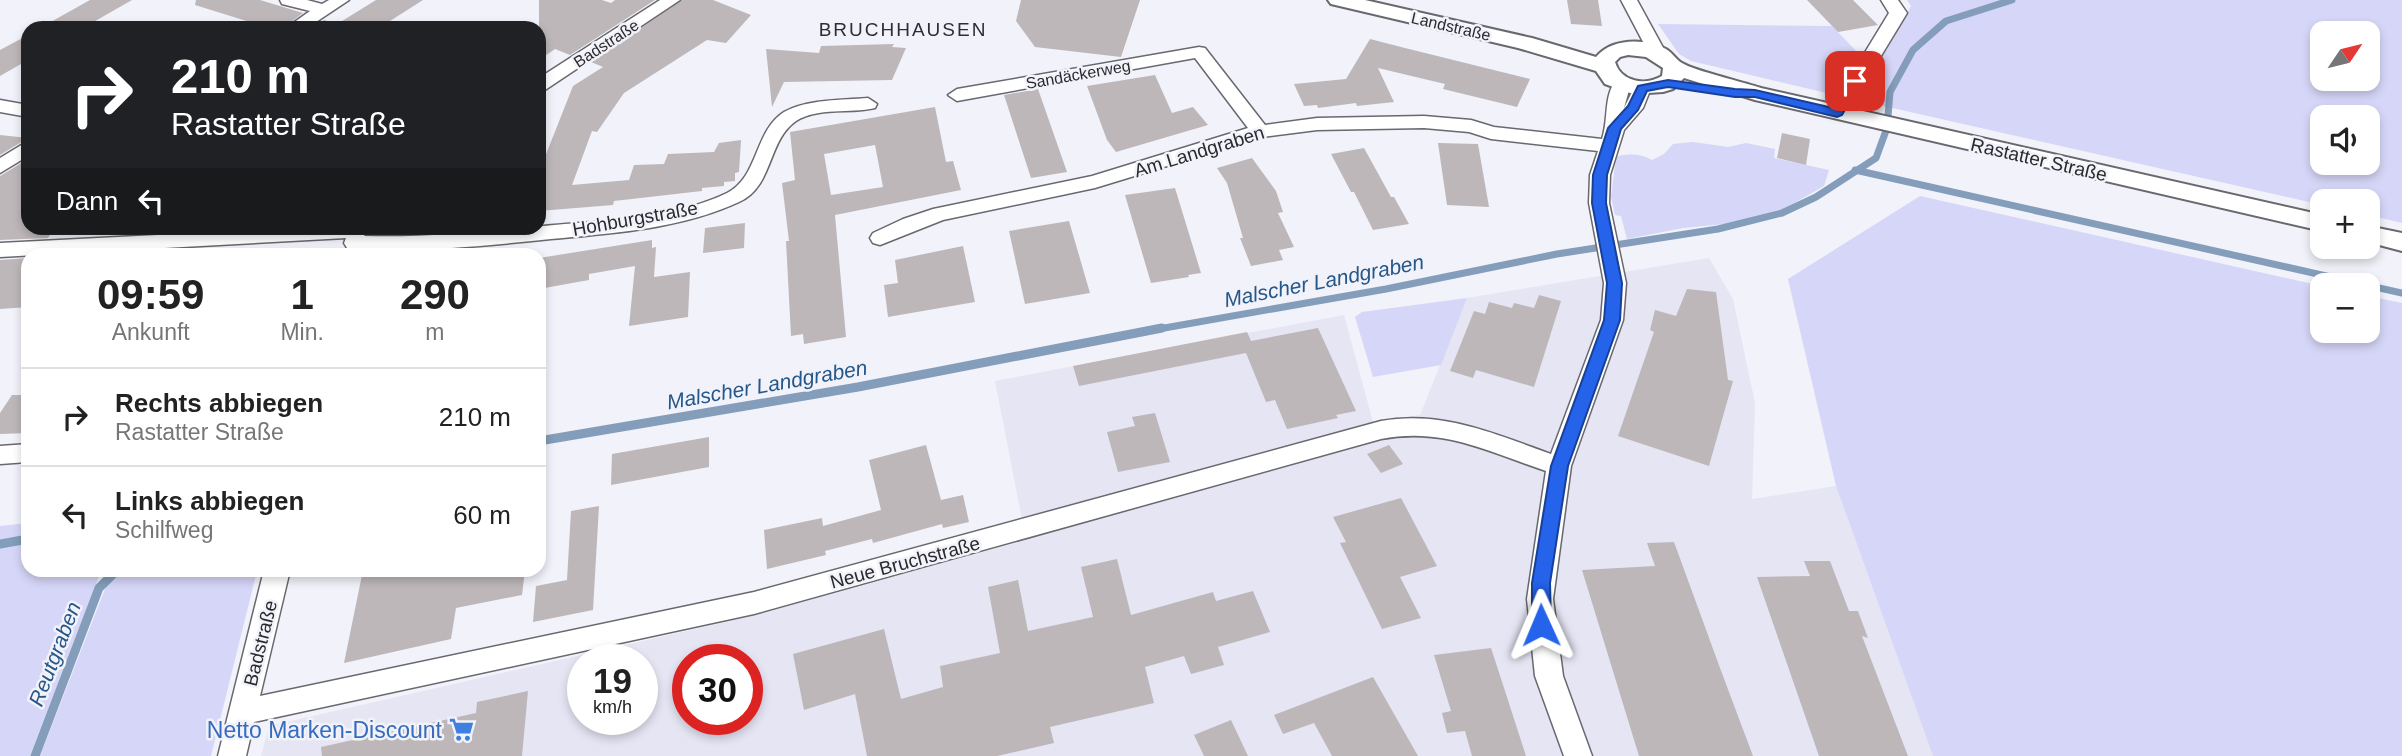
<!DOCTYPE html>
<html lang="de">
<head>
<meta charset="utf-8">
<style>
	:root { --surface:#fff; --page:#f6f6f6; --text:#222; --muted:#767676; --line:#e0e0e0 }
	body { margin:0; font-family:Arial,sans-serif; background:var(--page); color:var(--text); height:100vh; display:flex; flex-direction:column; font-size:26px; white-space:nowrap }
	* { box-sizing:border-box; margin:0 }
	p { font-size:23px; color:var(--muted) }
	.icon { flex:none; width:38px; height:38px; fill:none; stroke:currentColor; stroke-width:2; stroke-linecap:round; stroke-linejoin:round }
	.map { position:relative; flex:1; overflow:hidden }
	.side { position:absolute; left:21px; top:248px; width:525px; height:329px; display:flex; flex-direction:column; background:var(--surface); border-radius:21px; box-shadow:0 4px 10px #0003 }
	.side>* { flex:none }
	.guide { position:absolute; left:21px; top:21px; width:525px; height:214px; border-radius:21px; box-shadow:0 4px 10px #0003; background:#202124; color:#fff; overflow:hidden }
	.needle { width:46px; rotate:55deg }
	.buttons { position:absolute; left:2310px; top:21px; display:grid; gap:14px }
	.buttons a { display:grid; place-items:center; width:70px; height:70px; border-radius:14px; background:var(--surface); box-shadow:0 4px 10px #0003; font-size:35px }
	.speed { position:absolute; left:567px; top:644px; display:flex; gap:14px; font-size:35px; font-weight:700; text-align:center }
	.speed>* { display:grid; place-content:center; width:91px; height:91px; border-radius:50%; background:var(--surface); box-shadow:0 4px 10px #0003; line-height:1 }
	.speed small { font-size:18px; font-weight:400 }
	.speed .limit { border:10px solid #d22; background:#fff; color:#111 }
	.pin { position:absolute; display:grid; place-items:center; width:60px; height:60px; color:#fff; margin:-30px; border-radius:14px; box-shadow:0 4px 10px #0006 }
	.me { position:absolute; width:77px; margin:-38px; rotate:359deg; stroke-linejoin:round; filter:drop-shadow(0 0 5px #0008) }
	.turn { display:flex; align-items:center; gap:24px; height:147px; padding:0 35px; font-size:32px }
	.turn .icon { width:91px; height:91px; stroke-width:2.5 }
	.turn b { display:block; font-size:49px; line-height:60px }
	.then { display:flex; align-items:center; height:66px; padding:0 35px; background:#0003; gap:14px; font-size:26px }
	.eta { display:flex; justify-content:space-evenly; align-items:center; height:119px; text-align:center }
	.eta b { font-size:42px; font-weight:600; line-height:49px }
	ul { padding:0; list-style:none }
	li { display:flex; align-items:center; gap:21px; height:98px; padding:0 35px; border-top:2px solid var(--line) }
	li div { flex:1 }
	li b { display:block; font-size:26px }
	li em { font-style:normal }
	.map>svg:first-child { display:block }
	.built { fill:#e5e5f4; fill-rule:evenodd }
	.green { fill:#d6d6f8; fill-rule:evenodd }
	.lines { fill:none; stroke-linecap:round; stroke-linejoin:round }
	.stream-far1 { stroke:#839dba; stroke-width:7 }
	.stream { stroke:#839dba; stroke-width:9 }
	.building { fill:#beb7ba; fill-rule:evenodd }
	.minor-casing { stroke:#68686e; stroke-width:3 }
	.tertiary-casing { stroke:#68686e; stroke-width:4 }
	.minor { fill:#fff; fill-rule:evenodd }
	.tertiary { fill:#fff; fill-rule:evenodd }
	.route { fill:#2563eb; stroke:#184099; stroke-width:2 }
	.labels { text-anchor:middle; stroke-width:5; stroke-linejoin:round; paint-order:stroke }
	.far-street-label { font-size:16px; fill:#2a2a2d; stroke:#f2f2fa }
	.far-quarter-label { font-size:19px; letter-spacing:2px; fill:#2e2e34; stroke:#f2f2fa }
	.street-label { font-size:19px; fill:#2a2a2d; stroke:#f2f2fa }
	.water-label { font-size:21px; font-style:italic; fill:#255789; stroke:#f2f2fa }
	.near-shop-label { font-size:23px; fill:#366cbe; stroke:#f2f2fa; text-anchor:end }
</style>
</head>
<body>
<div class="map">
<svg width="2402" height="756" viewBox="0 0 2402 756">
	<rect width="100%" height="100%" fill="#f2f2fa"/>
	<path class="built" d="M1709,258L1733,299L1755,403L1752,499L1836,486L1933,756H261L269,726L757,615L1026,540L995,381L1344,315L1373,422L1420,415L1467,298ZM583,660H642V719H583ZM688,660H747V719H688Z"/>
	<g class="green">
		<path d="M1907,0H2402V223L2368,215V201H2322V205L1857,100L1911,6ZM2368,33V79H2322V33ZM2322,117H2368V163H2322Z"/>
		<polygon points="1658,24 1832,26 1863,58 1839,96 1691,61 1679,54"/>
		<path d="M1693,142L1728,147L1746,143L1775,149L1774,158L1829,170L1824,186L1782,210L1736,223L1683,228L1627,239L1621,216L1615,215L1611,197L1616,157C1627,153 1642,154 1652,160L1664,154L1673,144Z"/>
		<polygon points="1920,196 2322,286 2322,331 2368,331 2368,296 2402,303 2402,756 1933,756 1836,486 1788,279"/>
		<polygon points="1467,298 1441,365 1373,377 1355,317 1362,312"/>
		<polygon points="28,523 28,570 101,571 30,756 0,756 0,526"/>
		<polygon points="112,571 257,571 211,756 40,756"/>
	</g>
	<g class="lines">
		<g class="stream-far1">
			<polyline points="1855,170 2402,293"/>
			<polyline points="1153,330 1386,289 1557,254 1718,229 1782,213 1816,197 1876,158 1887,128 1890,92 1913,50 1946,21 2012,0"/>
		</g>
		<g class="stream">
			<polyline points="539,441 858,387 1162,328"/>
			<polyline points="0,544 28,539"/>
			<polyline points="35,756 99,588 117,570"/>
		</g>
	</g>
	<g class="building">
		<polygon points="90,0 132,0 83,28 40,28"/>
		<polygon points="196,0 260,0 303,13 283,28 269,28 195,5"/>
		<polygon points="376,0 423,0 379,28 312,28 324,20 335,23 334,26"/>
		<polygon points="539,0 602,0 611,3 615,0 655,0 570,55 555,49 539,60"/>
		<polygon points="682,0 713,0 751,15 726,43 707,40 624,93 597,132 592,131 572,185 629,180 634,165 664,164 668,154 714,152 719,143 741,140 739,172 735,173 735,181 724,182 724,186 702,188 702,191 614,201 613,205 539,211 539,172 573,86 603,67 591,62"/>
		<polygon points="1021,0 1140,0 1121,57 1035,47 1016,21"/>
		<polygon points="1567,0 1598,0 1602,26 1571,24"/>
		<polygon points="1807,0 1853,0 1878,25 1838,32"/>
		<polygon points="28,35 28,60 0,76 0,50"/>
		<polygon points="1370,39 1405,48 1530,79 1517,107 1443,89 1445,84 1378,68 1394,102 1357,106 1356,103 1318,108 1317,105 1304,106 1294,84 1346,79"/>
		<polygon points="894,44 892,47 906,48 892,80 784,82 772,107 766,49 819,53 821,46"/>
		<polygon points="1155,75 1172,113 1193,107 1208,125 1116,152 1107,140 1087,86"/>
		<polygon points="1038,89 1067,172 1031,178 1004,95"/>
		<path d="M935,107L946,162L953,161L961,190L835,215L846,337L804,344L803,334L791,336L786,241H789L782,183L795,180L790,132ZM875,145L883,187L831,195L824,154Z"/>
		<polygon points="1782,133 1810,139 1806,165 1777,158"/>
		<polygon points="0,135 28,138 0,155"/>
		<polygon points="1438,143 1478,144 1489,207 1447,205"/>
		<polygon points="1364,148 1391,197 1394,197 1409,224 1373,230 1354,192 1351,192 1331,154"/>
		<polygon points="1252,158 1276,191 1283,212 1278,213 1294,247 1279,250 1283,260 1251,266 1240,238 1243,238 1227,183 1217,168"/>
		<polygon points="28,159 28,228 55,228 48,238 0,240 0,176"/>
		<polygon points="1175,188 1201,273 1188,275 1189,277 1151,283 1125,195"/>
		<polygon points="1069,221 1090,293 1025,304 1009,231"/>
		<polygon points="745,223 744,248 703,253 705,228"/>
		<polygon points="652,240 652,248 656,247 654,277 690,272 688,317 629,326 635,266 589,274 589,280 539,289 539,258"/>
		<polygon points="963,246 975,302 888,317 884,285 898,283 895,260"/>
		<polygon points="28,258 28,307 0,309 0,260"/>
		<polygon points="1687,289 1716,292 1728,380 1733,381 1709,466 1618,436 1654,332 1650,330 1655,310 1676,316"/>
		<polygon points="1539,295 1561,301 1534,387 1476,370 1473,378 1450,371 1474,311 1485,314 1489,302 1512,308 1514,303 1534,308"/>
		<polygon points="1318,328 1356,411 1336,415 1338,418 1287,429 1275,400 1266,402 1246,353 1079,386 1073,366 1247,332 1251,341"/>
		<polygon points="12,395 28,395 28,433 0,434 0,413"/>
		<polygon points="1155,413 1170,462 1118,472 1107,432 1135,426 1132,417"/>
		<polygon points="709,437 709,467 611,485 612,454"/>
		<polygon points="926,445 941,500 963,495 969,522 943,528 942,524 873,543 872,539 825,551 826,555 767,569 764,530 822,518 823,526 881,510 869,460"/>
		<polygon points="1389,445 1403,464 1381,473 1367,454"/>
		<polygon points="1401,498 1437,566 1400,577 1421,618 1382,629 1340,543 1346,542 1333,517"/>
		<polygon points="599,506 593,610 533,622 536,586 567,580 571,511"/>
		<polygon points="1674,542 1720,668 1753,756 1639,756 1582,570 1655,566 1647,543"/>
		<polygon points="1117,559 1131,615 1213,592 1216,601 1253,591 1270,632 1218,647 1224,665 1191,674 1184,656 1145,667 1154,703 1050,727 1054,743 997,756 867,756 855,694 804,710 793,654 884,629 901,699 943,687 940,666 1000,653 988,587 1018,580 1028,631 1093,617 1081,567"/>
		<polygon points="1804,561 1830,561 1849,611 1858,611 1868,638 1862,636 1908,756 1819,756 1757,577 1810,576"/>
		<polygon points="363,570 525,570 522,595 456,608 451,639 344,663"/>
		<polygon points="1491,648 1505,691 1526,756 1472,756 1465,731 1447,733 1442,713 1451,711 1434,655"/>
		<polygon points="1373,677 1418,756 1332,756 1314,723 1283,734 1274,715"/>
		<polygon points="528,691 522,756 322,756 321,747 476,713 477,702"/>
		<polygon points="1231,720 1248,756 1204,756 1194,735"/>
	</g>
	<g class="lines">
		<defs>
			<g id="minor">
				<polygon points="280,0 307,0 322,4 329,0 349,0 307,28 286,28 310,11 282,4"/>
				<polygon points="660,0 680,0 545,90 539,91 539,78"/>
				<polygon points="1621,0 1637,0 1666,53 1663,57 1651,57"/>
				<polygon points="1881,0 1898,0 1907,13 1844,117 1830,117 1828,113 1889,13"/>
				<path d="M1199,47L1205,48L1265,125L1317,118L1424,116L1471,120L1494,127L1602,139C1609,118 1603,99 1616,79L1622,78L1631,83L1624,108L1636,84L1642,83L1651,88L1643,108L1624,130L1610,175L1609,203L1626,283L1623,320L1571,466L1553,599L1563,676L1592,756H1564L1535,676L1527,599L1546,471C1488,452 1444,427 1381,439L754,614L254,722L246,756H218L264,570H290L260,696L754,592L1381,421C1442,410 1495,434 1551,454L1601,320L1604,283L1589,203L1590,175L1598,151L1491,139L1469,132L1424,128L1317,130L1262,137L1095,188L943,220L880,245L873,243L870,238L873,233L903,219L933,209L1092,176L1248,128L1195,58L957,101L948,95L957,89Z"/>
				<path d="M868,98L877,104L875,108C850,114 818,107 796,121C767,141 774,186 739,202C681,229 614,233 551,239C485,246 420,252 354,250L347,248L344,243L346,238L0,257V243L294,228H366L368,231L364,236C428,238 492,231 554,225C611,220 675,218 727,193C759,177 754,131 784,112C808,99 842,100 868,98Z"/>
				<polygon points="0,100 28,105 28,117 0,112"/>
				<polygon points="28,141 28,156 0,173 0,158"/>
				<polygon points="28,444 28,462 0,464 0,446"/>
			</g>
			<g id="tertiary">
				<path d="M1328,0H1365L1532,38L1596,57C1612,38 1644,38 1666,49C1673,53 1676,60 1682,63C1695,71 1744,82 1761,88L2322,215V231L1755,100L1684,78L1673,89L1663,92L1633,94L1605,84L1596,71L1518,48L1331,4ZM1628,55L1646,57L1663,68L1662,76C1645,86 1621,82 1615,62L1620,57Z"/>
				<polygon points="2368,226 2402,233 2402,251 2368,242"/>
			</g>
		</defs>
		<use href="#minor" class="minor-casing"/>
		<use href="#tertiary" class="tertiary-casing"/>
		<use href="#minor" class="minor"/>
		<use href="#tertiary" class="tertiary"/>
	</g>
	<polygon class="route" points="1855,77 1861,81 1842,115 1837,117 1755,97 1735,97 1668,87 1647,91 1638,110 1621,129 1607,175 1606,203 1622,283 1620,320 1568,466 1550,583 1551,625 1548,630 1541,633 1535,630 1532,625 1532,583 1551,466 1604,320 1607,283 1592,203 1593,175 1608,128 1628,106 1638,86 1668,80 1735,89 1755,90 1833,108 1850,78"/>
	<defs>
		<symbol id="supermarket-bare" viewBox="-9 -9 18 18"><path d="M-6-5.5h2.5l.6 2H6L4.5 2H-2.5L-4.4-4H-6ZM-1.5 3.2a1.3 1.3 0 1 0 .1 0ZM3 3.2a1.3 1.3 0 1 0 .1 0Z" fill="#3f7fe0" stroke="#f2f2fa" stroke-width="2.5" paint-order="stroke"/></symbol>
	</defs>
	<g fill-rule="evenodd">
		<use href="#supermarket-bare" x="444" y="712" width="35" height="35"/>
	</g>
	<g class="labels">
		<g class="far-street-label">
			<text transform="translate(1451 26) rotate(13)" y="6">Landstraße</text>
			<text transform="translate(606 43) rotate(-33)" y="6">Badstraße</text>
			<text transform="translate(1078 74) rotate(-10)" y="6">Sandäckerweg</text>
		</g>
		<g class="far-quarter-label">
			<text x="903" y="36">BRUCHHAUSEN</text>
		</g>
		<g class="street-label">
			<text transform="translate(1199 151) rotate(-17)" y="7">Am Landgraben</text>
			<text transform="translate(2039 159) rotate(13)" y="7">Rastatter Straße</text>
			<text transform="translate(635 218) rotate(-10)" y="7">Hohburgstraße</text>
			<text transform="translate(905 562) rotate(-15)" y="7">Neue Bruchstraße</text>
			<text transform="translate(260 643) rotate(-76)" y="7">Badstraße</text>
		</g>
		<g class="water-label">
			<text transform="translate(1324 281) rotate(-11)" y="7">Malscher Landgraben</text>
			<text transform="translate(767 385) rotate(-10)" y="7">Malscher Landgraben</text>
			<text transform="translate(55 654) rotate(-69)" y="7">Reutgraben</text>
		</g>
		<g class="near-shop-label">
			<text x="442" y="738">Netto Marken-Discount</text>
		</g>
	</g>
</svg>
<div class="buttons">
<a><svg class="needle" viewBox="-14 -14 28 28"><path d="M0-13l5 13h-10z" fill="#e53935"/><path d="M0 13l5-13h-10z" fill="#767676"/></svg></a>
<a><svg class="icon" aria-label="sound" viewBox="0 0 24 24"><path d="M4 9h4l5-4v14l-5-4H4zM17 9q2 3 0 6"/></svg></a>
<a>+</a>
<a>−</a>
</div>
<div class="speed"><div>19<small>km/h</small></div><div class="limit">30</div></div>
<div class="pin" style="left:1855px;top:81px;background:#d93025"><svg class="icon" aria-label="arrive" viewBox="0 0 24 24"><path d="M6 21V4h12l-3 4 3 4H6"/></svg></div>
<svg class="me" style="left:1541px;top:625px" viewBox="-20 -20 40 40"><path d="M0-17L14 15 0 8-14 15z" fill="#2563eb" stroke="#fff" stroke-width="4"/></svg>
<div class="guide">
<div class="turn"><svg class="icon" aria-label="right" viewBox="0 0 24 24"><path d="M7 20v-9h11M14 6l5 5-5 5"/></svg><div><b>210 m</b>Rastatter Straße</div></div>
<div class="then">Dann<svg class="icon" aria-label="left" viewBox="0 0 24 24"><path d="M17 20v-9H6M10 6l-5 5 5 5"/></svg></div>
</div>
<section class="side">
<div class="eta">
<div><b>09:59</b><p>Ankunft</p></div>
<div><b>1</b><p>Min.</p></div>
<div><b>290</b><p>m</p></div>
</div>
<ul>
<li><svg class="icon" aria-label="right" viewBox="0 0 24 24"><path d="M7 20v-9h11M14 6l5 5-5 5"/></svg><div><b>Rechts abbiegen</b><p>Rastatter Straße</p></div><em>210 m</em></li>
<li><svg class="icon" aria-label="left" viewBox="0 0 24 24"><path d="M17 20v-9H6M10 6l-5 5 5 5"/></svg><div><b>Links abbiegen</b><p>Schilfweg</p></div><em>60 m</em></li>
</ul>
</section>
</div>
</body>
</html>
